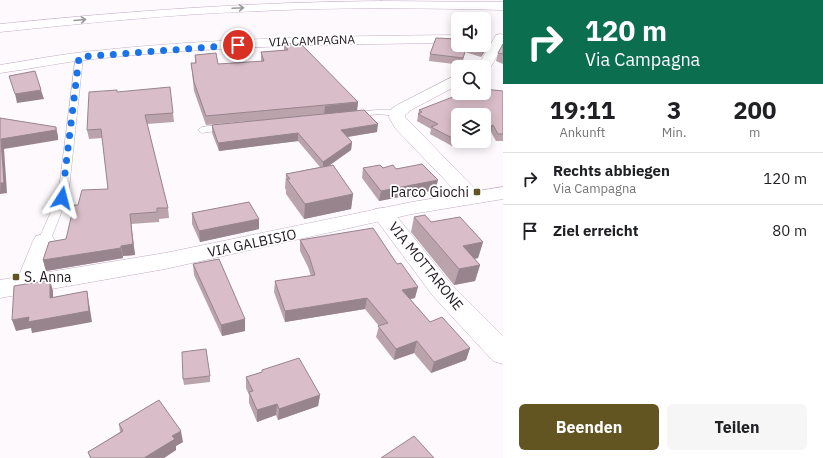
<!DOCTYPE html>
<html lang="de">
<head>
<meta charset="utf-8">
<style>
	:root { --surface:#fff; --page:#f6f6f6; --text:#202124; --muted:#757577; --line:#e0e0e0; --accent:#625522 }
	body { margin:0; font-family:"IBM Plex Sans",sans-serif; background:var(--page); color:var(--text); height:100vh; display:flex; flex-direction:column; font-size:15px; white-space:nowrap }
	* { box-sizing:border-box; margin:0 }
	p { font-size:13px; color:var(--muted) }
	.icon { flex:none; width:22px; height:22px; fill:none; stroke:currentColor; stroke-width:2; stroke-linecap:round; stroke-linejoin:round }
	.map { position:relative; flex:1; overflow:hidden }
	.drawer { display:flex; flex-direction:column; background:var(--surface); width:320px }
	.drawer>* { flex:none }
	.guide { background:#0b6e4f; color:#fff; overflow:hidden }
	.tools { position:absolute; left:451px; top:12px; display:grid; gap:8px }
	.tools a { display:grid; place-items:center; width:40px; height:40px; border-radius:6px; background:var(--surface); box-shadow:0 2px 10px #0003; font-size:20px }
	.pin { position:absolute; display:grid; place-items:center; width:34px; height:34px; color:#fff; margin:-17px; border:2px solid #fff; border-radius:50%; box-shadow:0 1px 4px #0007 }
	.me { position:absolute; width:44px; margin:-22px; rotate:9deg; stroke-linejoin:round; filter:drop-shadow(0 0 3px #0008) }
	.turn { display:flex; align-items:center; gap:14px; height:84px; padding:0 16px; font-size:18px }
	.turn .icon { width:52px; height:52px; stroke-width:2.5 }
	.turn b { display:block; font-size:28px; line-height:34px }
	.eta { display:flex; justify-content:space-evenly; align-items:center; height:68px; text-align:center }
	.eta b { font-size:24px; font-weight:700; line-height:28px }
	.button { display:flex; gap:8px; margin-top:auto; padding:8px 16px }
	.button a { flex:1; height:46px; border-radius:6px; background:var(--accent); color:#fff; font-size:16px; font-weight:700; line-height:46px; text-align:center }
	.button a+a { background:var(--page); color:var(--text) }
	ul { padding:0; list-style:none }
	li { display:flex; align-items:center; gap:12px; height:52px; padding:0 16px; border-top:1px solid var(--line) }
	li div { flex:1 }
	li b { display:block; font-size:15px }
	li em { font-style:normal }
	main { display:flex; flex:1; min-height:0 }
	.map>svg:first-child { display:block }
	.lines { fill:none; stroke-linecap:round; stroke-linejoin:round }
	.lane-casing { stroke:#c2adc1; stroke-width:1 }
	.street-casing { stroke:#c2adc1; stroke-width:1 }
	.secondary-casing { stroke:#c2adc1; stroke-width:1 }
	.highway-casing { stroke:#c2adc1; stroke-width:1 }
	.lane { fill:#fff; fill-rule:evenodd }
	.street { fill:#fff; fill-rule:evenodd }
	.secondary { fill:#fff; fill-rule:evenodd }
	.highway { fill:#fff; fill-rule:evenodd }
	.wall { fill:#bba3ac }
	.shaded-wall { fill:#98848c }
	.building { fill:#d9bdc8; stroke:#98848c }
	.oneway { stroke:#9b989b }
	.route { stroke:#1a73e8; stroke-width:7; stroke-dasharray:0 12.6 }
	.poi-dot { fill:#625522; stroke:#fff; stroke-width:1.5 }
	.labels { text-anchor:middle; stroke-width:3.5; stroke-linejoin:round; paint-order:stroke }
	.far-street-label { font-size:12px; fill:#211a21; stroke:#fff }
	.poi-label { font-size:14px; fill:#211a21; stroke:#fff; text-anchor:end }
	.street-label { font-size:14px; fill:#211a21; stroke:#fff }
</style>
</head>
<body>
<main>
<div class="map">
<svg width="503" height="458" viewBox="0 0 503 458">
	<rect width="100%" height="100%" fill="#fdf9fd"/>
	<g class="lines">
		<defs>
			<g id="lane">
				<polygon points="76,55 79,55 83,57 69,189 67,198 50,241 48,244 40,244 38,241 57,198 59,189"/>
				<polygon points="378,110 397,110 401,113 397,116 378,114 352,118 348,115 352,112"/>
				<polygon points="226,124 230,127 229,129 202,133 198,130 202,127"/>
			</g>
			<g id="street">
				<polygon points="501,34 503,35 503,46 489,70 484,71 484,67 477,67 496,35"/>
				<path d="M458,35V43C336,44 214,46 93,59C62,62 31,69 0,73V65C31,60 62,54 93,51C214,38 336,36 458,35Z"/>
				<polygon points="458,74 458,85 411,110 405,115 405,117 479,193 482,197 479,201 472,203 465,201 395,128 389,117 391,109 399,104"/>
				<polygon points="383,208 391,209 451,284 503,336 503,364 493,361 433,296 372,214 375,209"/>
				<polygon points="44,234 52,236 55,241 39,285 36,291 27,294 18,291 15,285 33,241 36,236"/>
			</g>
			<polygon id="secondary" points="503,187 503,199 412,214 165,269 0,298 0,280 165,253 412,202"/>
			<path id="highway" d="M381,1L503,2V10C422,8 341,7 260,11C173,14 87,23 0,32V24C127,11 254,2 381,1Z"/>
		</defs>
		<use href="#lane" class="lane-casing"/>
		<use href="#street" class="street-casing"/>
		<use href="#secondary" class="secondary-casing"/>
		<use href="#highway" class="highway-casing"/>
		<use href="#lane" class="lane"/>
		<use href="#street" class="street"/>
		<use href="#secondary" class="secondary"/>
		<use href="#highway" class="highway"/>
	</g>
	<g class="wall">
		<polygon points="436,38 489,45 481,57 465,52 462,65 429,61 430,54"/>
		<polygon points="284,44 358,102 357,110 377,132 348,137 352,142 351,150 328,166 353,194 351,209 304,219 286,194 286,190 285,188 286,174 320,167 298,141 219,151 212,133 212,125 269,119 206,125 194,91 191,63 195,63 195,55 218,64 261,62 261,52 284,50"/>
		<polygon points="503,44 503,64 496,61 498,53"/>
		<polygon points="503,91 503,141 496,141 491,132 484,135 484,115 458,115 458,141 472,141 460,146 457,144 452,146 430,134 431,129 417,121 419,110"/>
		<polygon points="117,92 173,113 174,122 147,124 168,208 169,218 159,219 159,222 131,224 135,255 123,256 123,258 46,271 43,260 66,239 78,205 108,189 102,138 89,139 87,130"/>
		<polygon points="363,168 383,168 396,169 438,180 435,190 379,201 362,178"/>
		<polygon points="192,213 259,229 200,242 192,224"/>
		<polygon points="414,217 431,222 483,242 478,258 474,259 480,265 475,281 454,285 411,232"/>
		<polygon points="300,240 415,298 410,299 430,322 470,348 466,360 431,373 414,353 394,360 376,337 379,326 365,309 285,322 274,292 275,281 311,276 308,267 300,251"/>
		<polygon points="193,264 245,319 245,331 222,336 194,275"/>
		<polygon points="262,370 320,395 318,406 278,420 276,415 257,422 249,403 249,395 246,388 246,377 262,372"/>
		<polygon points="210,376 210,382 184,385 183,379"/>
		<polygon points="119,424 183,442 176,446 176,450 164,458 90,458 88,452 120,432"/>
	</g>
	<g class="shaded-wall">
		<polygon points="490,38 489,45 481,57 483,50"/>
		<polygon points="41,90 44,99 17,103 15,94"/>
		<polygon points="358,102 357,111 324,115 325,106"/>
		<polygon points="378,124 377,132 340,138 341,130"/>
		<polygon points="493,125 491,132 484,135 484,129"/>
		<polygon points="56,127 58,136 58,140 4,149 7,193 0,194 1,139"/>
		<polygon points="298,133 298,141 219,151 218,143"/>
		<polygon points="458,137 457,144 452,146 454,139"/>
		<polygon points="462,141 472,141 460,146"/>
		<polygon points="352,142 351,150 323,170 323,162"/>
		<polygon points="438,180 435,190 379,201 381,191"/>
		<polygon points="353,194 351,209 304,219 305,204"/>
		<polygon points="130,214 135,255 123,256 121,246"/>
		<polygon points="259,219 259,229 200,242 199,231"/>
		<polygon points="483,242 478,258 459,262 463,246"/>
		<polygon points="121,248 123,258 46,271 43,260"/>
		<polygon points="480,265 475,281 454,285 459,269"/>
		<polygon points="50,280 53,291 53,309 50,298"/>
		<polygon points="418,287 415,298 400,301 402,290"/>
		<polygon points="87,291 89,303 92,322 32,333 31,328 16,331 12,320 29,317"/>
		<polygon points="367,298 365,309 285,322 285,311"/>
		<polygon points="245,319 245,331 222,336 221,325"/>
		<polygon points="417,341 414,353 394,360 396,349"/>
		<polygon points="470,348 466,360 431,373 434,362"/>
		<polygon points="320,395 318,406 278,420 279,409"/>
		<polygon points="277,404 276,415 257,422 257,410"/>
		<polygon points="181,431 183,442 176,446 176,450 164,458 144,458 172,436"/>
	</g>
	<g class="building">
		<polygon points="484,37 490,38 483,50 467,45 463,58 430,54 436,38 458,39 458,45 484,45"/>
		<polygon points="300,43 358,102 206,116 194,82 191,63 196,63 195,55 216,53 218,64 264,61 261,52 288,50 284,44"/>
		<polygon points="503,44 503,54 498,53"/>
		<polygon points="35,71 41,90 15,94 9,76"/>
		<polygon points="170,87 173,113 145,115 168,208 157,208 157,212 130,214 133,244 121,246 121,248 43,260 49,242 66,239 74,205 78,205 82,190 108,189 101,129 87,130 89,92 117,90 117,92"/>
		<polygon points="484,89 503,91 503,134 498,134 493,125 484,129 484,115 458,115 458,137 454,139 431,127 438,124 418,114 422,112 419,110 463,93 484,93"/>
		<polygon points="364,110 378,124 341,130 352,142 323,162 298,133 218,143 212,125"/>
		<polygon points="0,118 56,127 56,130 1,139 4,183 0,183"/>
		<polygon points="422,164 438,180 381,191 363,168 380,165 383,168 393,165 396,169"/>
		<polygon points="333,165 353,194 305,204 287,179 290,179 286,174"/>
		<polygon points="249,202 259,219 199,231 192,213"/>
		<polygon points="425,215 431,222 460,217 483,242 463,246 480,265 459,269 414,217"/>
		<polygon points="373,228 397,264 401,263 418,287 402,290 430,322 442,317 470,348 434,362 417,341 396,349 378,326 388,323 367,298 285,311 275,281 315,275 309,256 300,240"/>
		<polygon points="219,259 245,319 221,325 193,264"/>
		<polygon points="50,280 50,298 87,291 89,311 28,322 29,317 12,320 14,286"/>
		<polygon points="206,349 210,376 183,379 182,352"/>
		<polygon points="299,358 320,395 279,409 277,404 257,410 249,392 253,391 246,377 262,372 262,370"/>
		<polygon points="159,400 181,431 172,436 175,439 144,458 91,458 88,452 123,431 119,424"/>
		<polygon points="414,436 434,458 381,458"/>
	</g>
	<defs><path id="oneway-shaft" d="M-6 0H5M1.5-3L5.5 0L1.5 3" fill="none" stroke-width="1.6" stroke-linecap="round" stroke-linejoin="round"/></defs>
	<g class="oneway">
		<use href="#oneway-shaft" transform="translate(238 8) rotate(-3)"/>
		<use href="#oneway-shaft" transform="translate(80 20) rotate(-5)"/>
	</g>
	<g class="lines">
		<polyline class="route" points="62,198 79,57 238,45"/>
	</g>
	<g class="poi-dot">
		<rect x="473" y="188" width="8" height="8" rx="2"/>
		<rect x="12" y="273" width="8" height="8" rx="2"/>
	</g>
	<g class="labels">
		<g class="far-street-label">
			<text transform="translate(312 41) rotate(-2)" y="4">VIA CAMPAGNA</text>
		</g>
		<g class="poi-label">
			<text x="469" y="197">Parco Giochi</text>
			<text x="24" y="282" text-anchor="start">S. Anna</text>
		</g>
		<g class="street-label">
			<text transform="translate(252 243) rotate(-12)" y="5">VIA GALBISIO</text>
			<text transform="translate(426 266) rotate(51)" y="5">VIA MOTTARONE</text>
		</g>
	</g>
</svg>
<div class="tools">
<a><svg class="icon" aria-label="sound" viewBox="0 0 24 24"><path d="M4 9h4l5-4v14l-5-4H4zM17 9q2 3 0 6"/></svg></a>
<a><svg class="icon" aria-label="search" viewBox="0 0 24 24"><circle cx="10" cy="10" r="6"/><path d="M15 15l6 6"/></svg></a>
<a><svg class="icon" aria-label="layers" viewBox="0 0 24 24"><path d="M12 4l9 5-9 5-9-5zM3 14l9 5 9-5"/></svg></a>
</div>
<div class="pin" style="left:238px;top:45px;background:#d93025"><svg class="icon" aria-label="arrive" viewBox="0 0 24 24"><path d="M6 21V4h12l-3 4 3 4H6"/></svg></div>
<svg class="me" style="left:62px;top:198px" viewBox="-20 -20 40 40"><path d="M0-17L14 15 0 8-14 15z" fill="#1a73e8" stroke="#fff" stroke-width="4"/></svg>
</div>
<section class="drawer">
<div class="guide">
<div class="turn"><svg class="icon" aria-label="right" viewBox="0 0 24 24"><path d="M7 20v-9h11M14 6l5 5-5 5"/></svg><div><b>120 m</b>Via Campagna</div></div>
</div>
<div class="eta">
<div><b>19:11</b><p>Ankunft</p></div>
<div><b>3</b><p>Min.</p></div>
<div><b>200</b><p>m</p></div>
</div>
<ul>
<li><svg class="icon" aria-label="right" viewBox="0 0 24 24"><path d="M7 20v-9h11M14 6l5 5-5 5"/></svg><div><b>Rechts abbiegen</b><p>Via Campagna</p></div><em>120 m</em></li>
<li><svg class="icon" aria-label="arrive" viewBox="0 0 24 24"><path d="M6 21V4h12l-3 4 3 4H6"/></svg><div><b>Ziel erreicht</b></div><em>80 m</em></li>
</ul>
<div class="button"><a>Beenden</a><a>Teilen</a></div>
</section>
</main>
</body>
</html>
